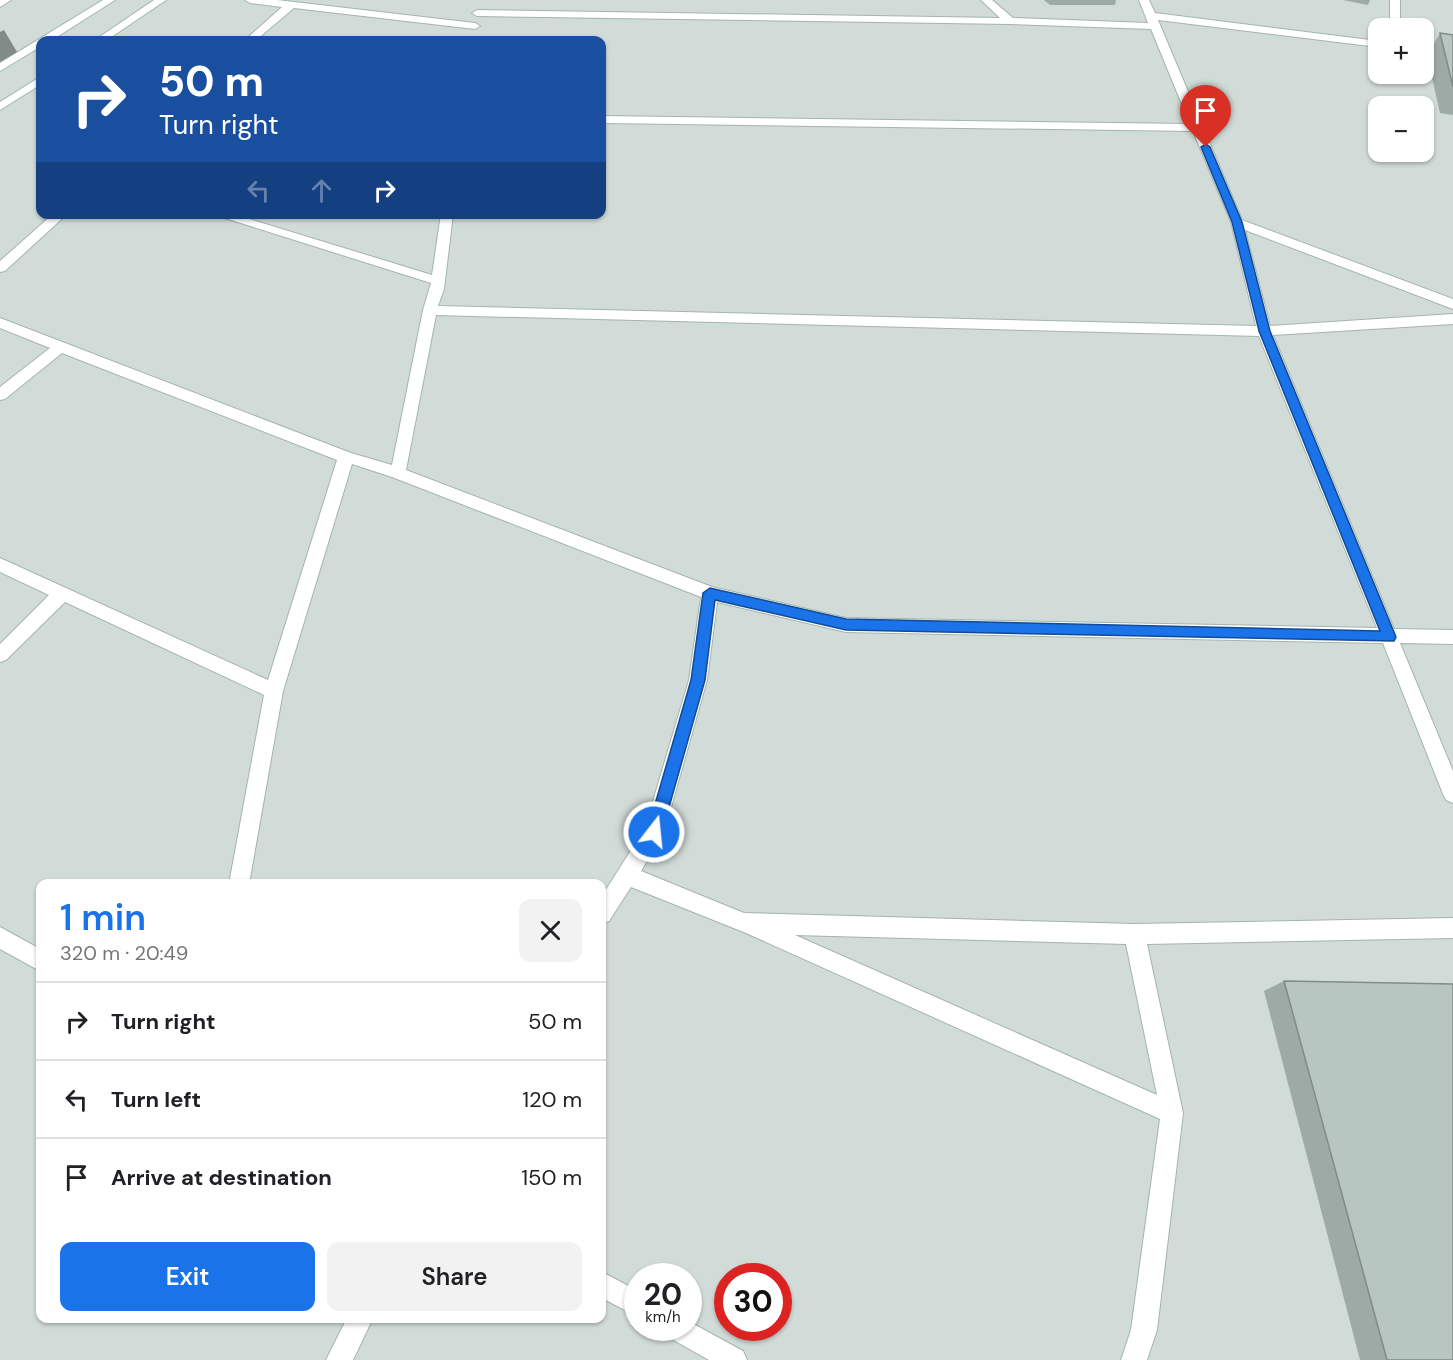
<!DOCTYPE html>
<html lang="en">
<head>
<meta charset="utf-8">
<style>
	:root { --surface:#fff; --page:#f2f2f2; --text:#202124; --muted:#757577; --line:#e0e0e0; --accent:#1a73e8 }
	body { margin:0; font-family:"DM Sans",sans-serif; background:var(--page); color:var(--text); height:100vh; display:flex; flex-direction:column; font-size:22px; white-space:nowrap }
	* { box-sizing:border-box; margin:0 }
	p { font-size:20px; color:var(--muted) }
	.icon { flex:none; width:33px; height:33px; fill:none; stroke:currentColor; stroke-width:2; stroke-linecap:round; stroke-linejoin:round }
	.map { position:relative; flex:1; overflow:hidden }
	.sheet { position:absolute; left:36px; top:879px; width:570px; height:444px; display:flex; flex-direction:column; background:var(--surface); border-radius:12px; box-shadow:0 2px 4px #0004 }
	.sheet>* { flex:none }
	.hud { position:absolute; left:36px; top:36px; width:570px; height:183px; border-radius:12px; box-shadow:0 2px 4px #0004; background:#1a4fa0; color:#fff; overflow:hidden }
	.tools { position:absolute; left:1368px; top:18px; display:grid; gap:12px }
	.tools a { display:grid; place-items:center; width:66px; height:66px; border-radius:12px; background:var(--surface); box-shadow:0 2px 4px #0004; font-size:30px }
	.speed { position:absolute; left:624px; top:1263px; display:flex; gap:12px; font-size:30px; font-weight:700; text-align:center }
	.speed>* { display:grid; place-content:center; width:78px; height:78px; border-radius:50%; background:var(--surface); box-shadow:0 2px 4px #0004; line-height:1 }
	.speed small { font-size:15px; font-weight:400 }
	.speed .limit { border:9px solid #d22; background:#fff; color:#111 }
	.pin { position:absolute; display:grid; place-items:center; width:51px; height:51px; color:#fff; margin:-62px -26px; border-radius:50% 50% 50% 0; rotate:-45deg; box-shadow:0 0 6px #0007 }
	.pin .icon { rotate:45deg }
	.me { position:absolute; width:66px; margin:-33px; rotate:16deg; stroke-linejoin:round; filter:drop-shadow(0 0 4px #0008) }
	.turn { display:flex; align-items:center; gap:21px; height:126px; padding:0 24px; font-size:27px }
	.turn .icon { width:78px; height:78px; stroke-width:2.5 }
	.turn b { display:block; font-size:42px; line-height:51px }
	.lanes { display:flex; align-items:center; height:57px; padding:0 24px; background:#0003; justify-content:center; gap:30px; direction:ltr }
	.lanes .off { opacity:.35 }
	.round { display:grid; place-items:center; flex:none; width:63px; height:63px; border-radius:12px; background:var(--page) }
	.overview { display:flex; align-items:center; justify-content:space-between; height:102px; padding:0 24px }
	h1 { font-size:36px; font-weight:600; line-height:45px; color:var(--accent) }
	.action { display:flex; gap:12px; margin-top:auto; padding:12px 24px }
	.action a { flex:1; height:69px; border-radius:12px; background:var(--accent); color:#fff; font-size:24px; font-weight:600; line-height:69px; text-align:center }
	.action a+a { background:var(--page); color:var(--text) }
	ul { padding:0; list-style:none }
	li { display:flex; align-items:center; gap:18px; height:78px; padding:0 24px; border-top:2px solid var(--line) }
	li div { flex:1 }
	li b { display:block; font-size:22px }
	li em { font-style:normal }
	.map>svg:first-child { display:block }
	.built { fill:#d1dbd7; fill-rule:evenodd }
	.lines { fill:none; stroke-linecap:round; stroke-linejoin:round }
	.street-casing { stroke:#a5b4af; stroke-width:2 }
	.secondary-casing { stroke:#a1b7b1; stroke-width:2 }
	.street { fill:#fff; fill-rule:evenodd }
	.secondary { fill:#fff; fill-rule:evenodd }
	.wall { fill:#9eaaa6 }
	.shaded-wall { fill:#818b87 }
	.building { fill:#b8c6c1; stroke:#818b87; stroke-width:1.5 }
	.route { fill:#1a73e8; stroke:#114b97; stroke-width:1.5 }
</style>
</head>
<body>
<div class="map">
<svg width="1453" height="1360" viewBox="0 0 1453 1360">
	<rect width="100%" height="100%" fill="#e2ece8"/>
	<path class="built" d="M0,0H1453V1360H0ZM1378,28H1424V74H1378ZM40,40H602V214H40ZM1378,106H1424V152H1378ZM40,884H602V1318H40ZM638,1276H688V1328H638ZM728,1276H778V1328H728Z"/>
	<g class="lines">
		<defs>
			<g id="street">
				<polygon points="0,0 11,0 0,7"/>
				<polygon points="245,0 277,0 475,23 480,26 475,29 294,8 256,40 245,40 282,7 250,3"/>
				<path d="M981,0H992L1013,18L1148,23L1139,0H1149L1155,13L1378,41V47L1158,20L1242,220L1453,299V309L1245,230L1270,326L1453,314V324L1273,335L1394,629L1453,630V644L1400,643L1453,771V803L1446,800L1443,794L1383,643L846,632L717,602L707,680L664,832L641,871L744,913L1134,924L1453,918V938L1147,944L1183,1113L1157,1330L1147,1360H1121L1131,1330L1160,1119L746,933L631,887L609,921L602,924V896L645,828L689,680L701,597L392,477L352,464L283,691L249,884H229L264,695L65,602L6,660L0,662V644L49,595L0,572V558L268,680L337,460L62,353L5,399L0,400V387L50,348L0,328V318L351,453L392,465L423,310L431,283L212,214H233L432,275L441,214H453L444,289L438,306L1256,326L1231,222L1193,131L602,123V116L1190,124L1151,29L1010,24L477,16L472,13L477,10L1000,18ZM436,315L1259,336L1377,628L846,618L712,587L406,470ZM795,935L1126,944L1157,1095Z"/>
				<rect x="1390" y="0" width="10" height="28"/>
				<polygon points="1424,46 1453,49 1453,55 1424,52"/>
				<polygon points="53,214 67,214 5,271 0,272 0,261"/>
				<polygon points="0,927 40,949 40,971 0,949"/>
				<polygon points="602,1272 638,1291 638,1317 602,1298"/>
				<polygon points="347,1318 373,1318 353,1360 326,1360"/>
				<polygon points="688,1321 743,1351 747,1360 709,1360 668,1337 665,1328 688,1328"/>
			</g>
			<g id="secondary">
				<polygon points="103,0 115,0 52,40 40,40 40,47 0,71 0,63"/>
				<polygon points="154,0 166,0 107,40 95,40"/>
				<polygon points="40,77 40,85 0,110 0,102"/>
			</g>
		</defs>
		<use href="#street" class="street-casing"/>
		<use href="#secondary" class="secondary-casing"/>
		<use href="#street" class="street"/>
		<use href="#secondary" class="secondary"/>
	</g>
	<g class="wall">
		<polygon points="1044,0 1116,0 1115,5 1050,5"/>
		<polygon points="1343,0 1370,0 1368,5"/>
		<polygon points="1440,33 1453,35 1453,115 1440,113 1427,56"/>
		<polygon points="1284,981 1453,1360 1360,1360 1264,991"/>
	</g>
	<polygon class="shaded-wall" points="4,30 17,52 0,62 0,32"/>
	<g class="building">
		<polygon points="1440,33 1453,35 1453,87"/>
		<polygon points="1284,981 1453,984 1453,1360 1387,1360"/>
	</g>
	<polygon class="route" points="1206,144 1210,147 1242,222 1270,331 1396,637 1394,641 846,630 715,600 705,680 662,832 659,837 654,839 649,837 647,832 691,680 703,593 710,588 846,619 1380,631 1259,331 1232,222 1201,147"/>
</svg>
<div class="tools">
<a>+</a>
<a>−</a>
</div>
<div class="speed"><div>20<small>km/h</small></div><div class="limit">30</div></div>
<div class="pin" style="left:1206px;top:147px;background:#d93025"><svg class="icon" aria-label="arrive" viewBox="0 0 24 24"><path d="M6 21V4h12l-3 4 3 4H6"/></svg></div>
<svg class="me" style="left:654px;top:832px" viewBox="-20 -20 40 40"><circle r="17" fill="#1a73e8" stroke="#fff" stroke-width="3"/><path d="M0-11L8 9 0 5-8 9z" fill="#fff"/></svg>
<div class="hud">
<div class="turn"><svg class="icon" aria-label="right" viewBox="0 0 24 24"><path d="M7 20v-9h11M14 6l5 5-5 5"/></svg><div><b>50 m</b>Turn right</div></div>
<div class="lanes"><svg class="icon off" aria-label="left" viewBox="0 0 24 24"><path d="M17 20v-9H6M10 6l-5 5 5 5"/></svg><svg class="icon off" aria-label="ahead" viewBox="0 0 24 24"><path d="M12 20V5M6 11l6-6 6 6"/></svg><svg class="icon" aria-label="right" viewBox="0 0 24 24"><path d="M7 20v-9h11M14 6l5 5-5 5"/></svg></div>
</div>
<section class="sheet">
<div class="overview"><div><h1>1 min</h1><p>320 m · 20:49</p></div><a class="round"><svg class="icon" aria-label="close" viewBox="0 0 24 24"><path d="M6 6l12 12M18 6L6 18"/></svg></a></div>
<ul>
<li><svg class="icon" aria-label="right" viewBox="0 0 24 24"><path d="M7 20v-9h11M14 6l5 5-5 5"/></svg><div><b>Turn right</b></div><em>50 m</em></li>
<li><svg class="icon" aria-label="left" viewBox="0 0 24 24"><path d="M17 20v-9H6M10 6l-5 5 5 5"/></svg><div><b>Turn left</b></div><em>120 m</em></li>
<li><svg class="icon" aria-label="arrive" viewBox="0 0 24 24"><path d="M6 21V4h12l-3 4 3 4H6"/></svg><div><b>Arrive at destination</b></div><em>150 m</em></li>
</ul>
<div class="action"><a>Exit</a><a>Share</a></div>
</section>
</div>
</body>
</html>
